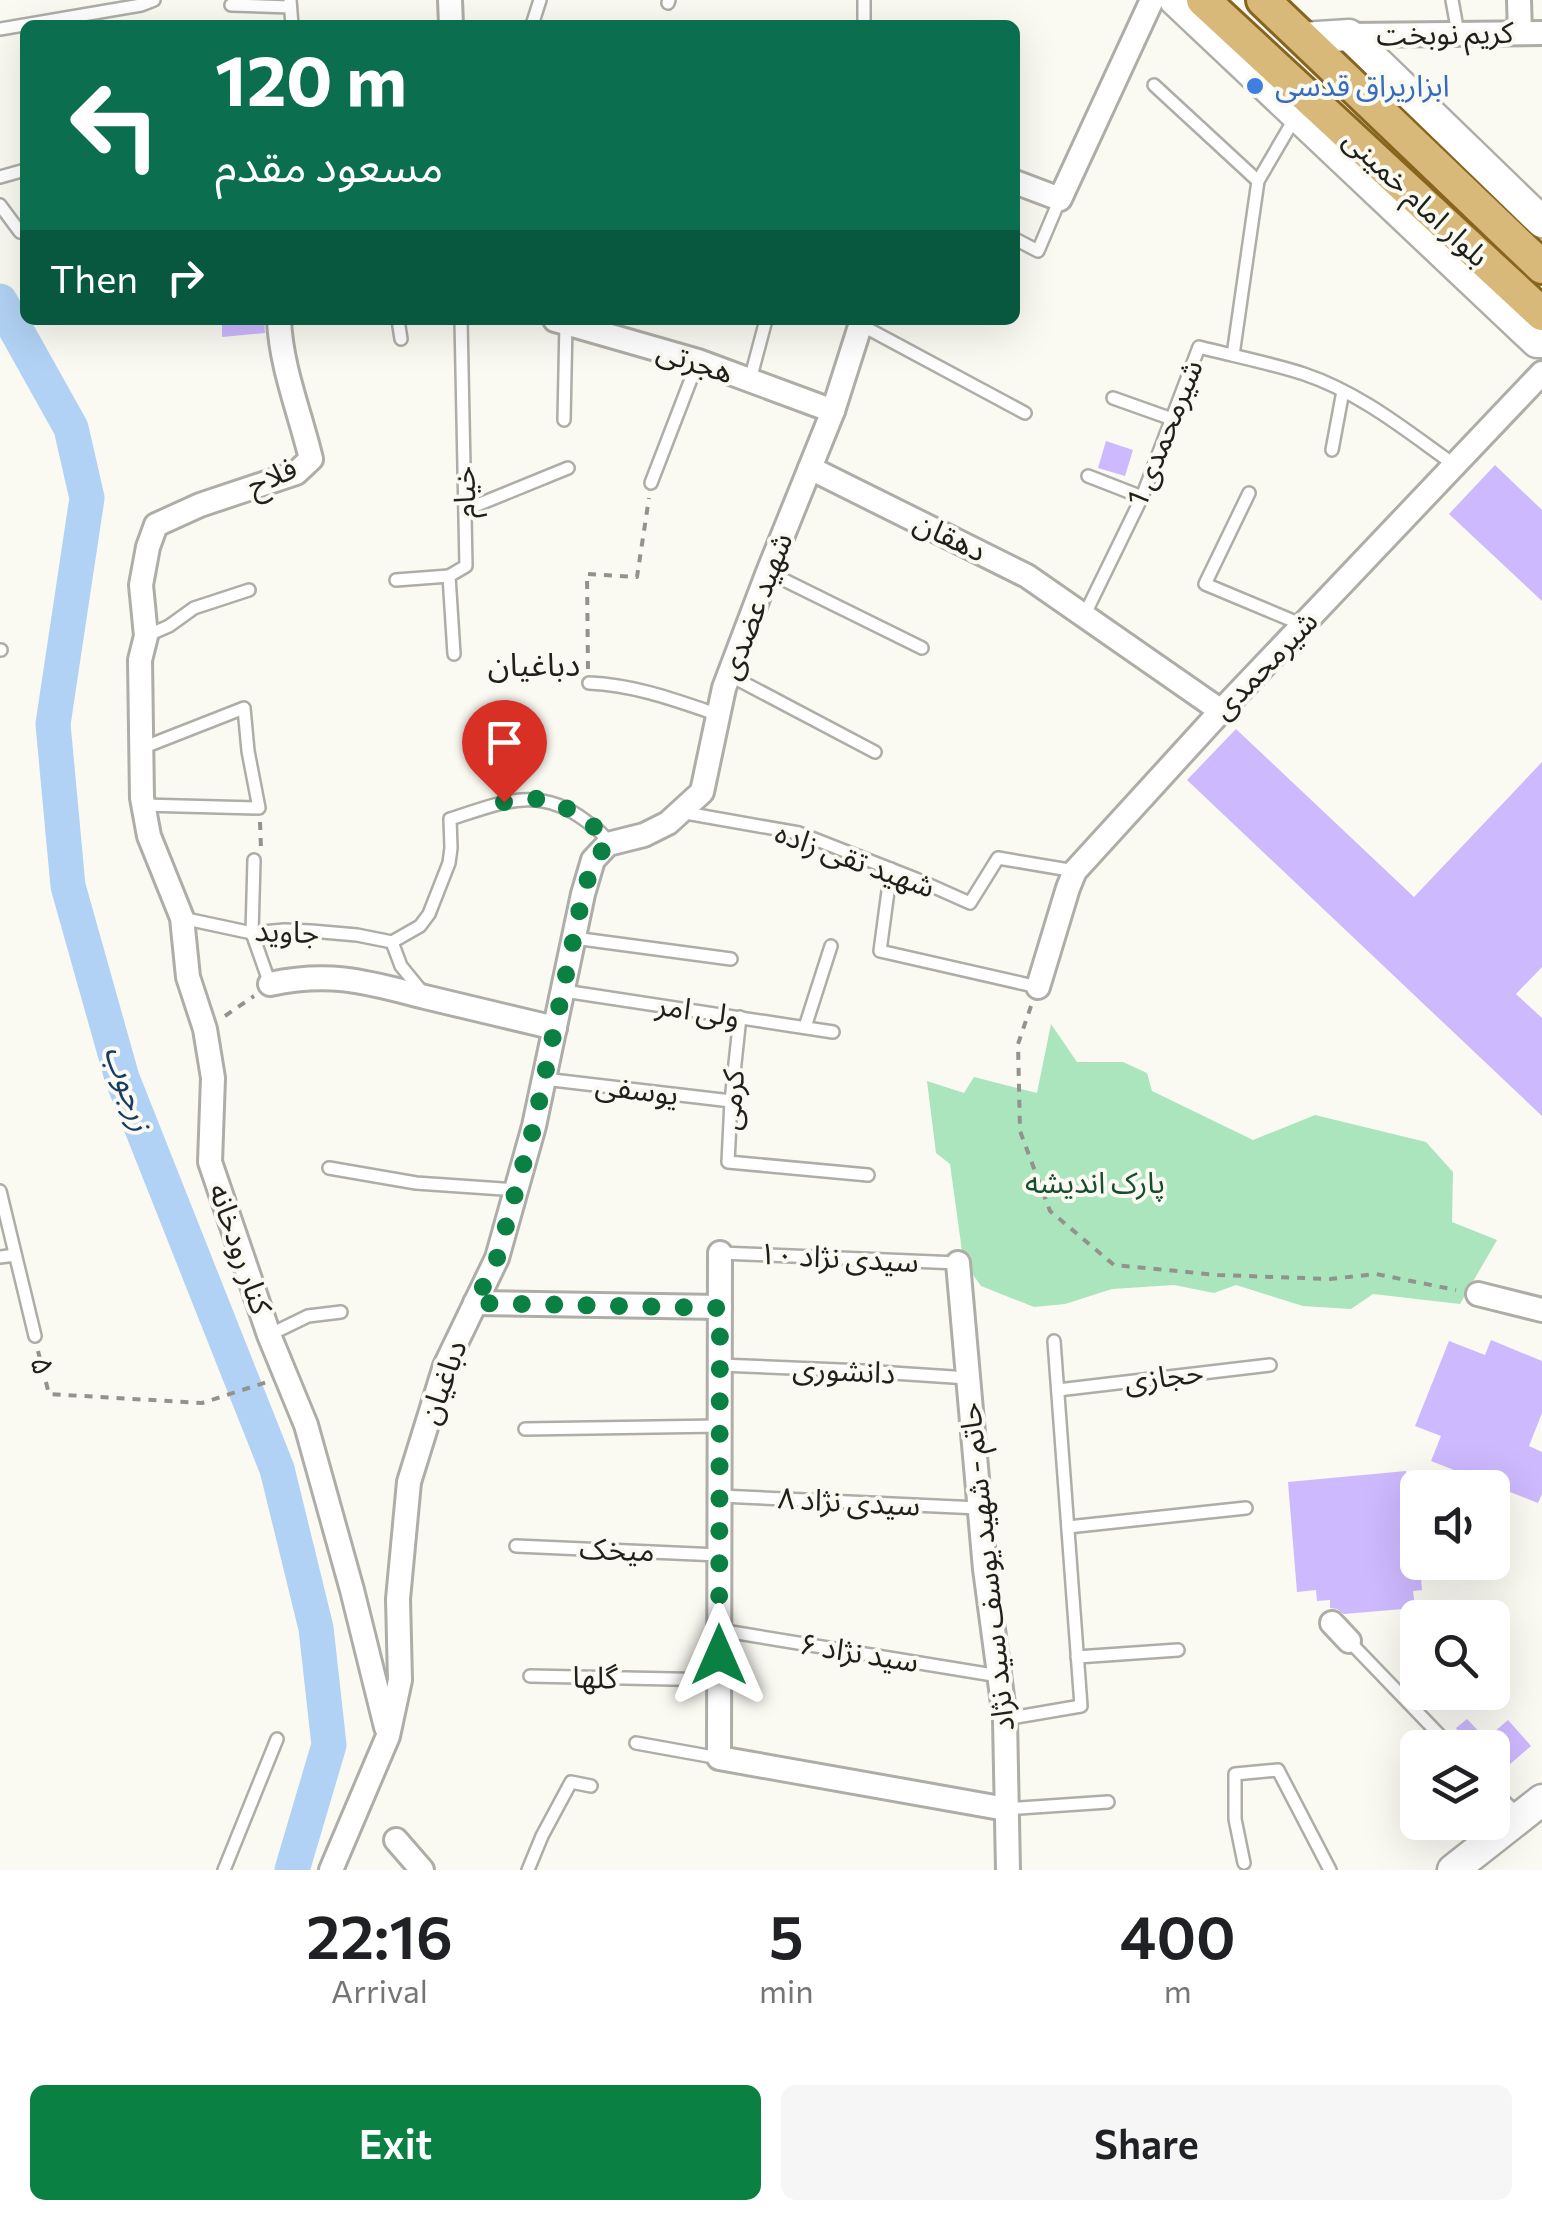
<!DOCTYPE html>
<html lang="en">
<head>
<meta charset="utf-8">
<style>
	:root { --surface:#fff; --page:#f6f6f6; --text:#202124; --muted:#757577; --accent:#0b8043 }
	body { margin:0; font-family:Commissioner,"Noto Sans Arabic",sans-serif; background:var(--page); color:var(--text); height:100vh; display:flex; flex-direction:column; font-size:38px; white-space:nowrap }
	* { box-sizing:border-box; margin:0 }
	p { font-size:32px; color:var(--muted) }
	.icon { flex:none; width:55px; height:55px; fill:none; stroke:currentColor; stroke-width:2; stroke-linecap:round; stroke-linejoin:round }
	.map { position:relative; height:1870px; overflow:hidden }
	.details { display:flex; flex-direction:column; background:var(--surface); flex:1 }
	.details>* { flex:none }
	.top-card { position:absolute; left:20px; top:20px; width:1000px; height:305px; border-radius:15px; box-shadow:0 10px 40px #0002; background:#0b6e4f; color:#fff; overflow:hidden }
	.controls { position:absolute; left:1400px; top:1470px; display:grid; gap:20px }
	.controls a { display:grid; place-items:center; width:110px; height:110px; border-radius:15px; background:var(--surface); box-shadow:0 10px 40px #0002; font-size:50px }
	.pin { position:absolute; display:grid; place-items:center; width:85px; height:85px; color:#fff; margin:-102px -42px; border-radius:50% 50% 50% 0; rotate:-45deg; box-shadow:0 0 10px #0007 }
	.pin .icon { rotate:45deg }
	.me { position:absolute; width:110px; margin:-55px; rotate:0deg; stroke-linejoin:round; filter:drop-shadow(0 0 8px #0008) }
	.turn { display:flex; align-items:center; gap:35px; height:210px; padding:0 30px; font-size:45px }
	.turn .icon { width:130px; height:130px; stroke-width:2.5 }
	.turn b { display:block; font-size:70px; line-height:85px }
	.then { display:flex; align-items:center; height:95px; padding:0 30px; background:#0003; gap:20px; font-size:38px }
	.eta { display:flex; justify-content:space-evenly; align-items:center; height:170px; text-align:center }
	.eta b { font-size:60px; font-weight:600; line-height:70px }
	.primary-button { display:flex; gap:20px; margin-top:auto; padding:20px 30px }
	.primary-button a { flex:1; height:115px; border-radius:15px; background:var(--accent); color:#fff; font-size:40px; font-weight:600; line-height:115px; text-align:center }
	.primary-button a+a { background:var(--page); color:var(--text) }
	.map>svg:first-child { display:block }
	.green { fill:#aae5be }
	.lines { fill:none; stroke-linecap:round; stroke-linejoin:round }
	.river { stroke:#b1d2f4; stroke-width:35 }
	.building { fill:#cdb9fe }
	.lane-casing { stroke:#aeada7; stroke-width:16 }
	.street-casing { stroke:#aeada7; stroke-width:28 }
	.secondary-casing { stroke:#aeada7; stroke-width:35 }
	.primary-casing { stroke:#88651f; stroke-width:38 }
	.path { stroke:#93938d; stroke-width:4; stroke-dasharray:8 8; stroke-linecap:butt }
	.lane { stroke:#fff; stroke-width:11 }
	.street { stroke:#fff; stroke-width:22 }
	.secondary { stroke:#fff; stroke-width:30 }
	.primary { stroke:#d9b97a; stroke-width:32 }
	.route { stroke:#0b8043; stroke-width:18; stroke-dasharray:0 32.4 }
	.shop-dot { fill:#3f7fe0; stroke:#faf9f2; stroke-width:4 }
	.labels { text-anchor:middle; stroke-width:8; stroke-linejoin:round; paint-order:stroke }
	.street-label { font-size:30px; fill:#1f1f1c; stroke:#faf9f2 }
	.shop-label { font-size:30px; fill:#366cbe; stroke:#faf9f2; text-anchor:start }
	.park-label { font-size:30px; fill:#174d2f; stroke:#faf9f2 }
	.neighbourhood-label { font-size:32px; fill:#1f1f1c; stroke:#faf9f2 }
	.water-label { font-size:32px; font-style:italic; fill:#163d61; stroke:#faf9f2 }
</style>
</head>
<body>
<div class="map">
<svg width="1542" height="1870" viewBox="0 0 1542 1870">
	<rect width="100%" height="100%" fill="#faf9f2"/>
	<polygon class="green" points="1051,1024 1077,1062 1123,1062 1147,1073 1152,1091 1253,1140 1315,1115 1426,1142 1453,1172 1452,1222 1497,1240 1460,1304 1373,1294 1351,1309 1303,1306 1236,1285 1214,1293 1174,1285 1112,1289 1065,1304 1034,1307 981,1286 968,1268 962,1251 950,1164 936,1153 927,1081 964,1093 974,1077 1037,1093"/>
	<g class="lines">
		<polyline class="river" points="0,301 71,428 87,498 53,724 68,886 122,1078 277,1469 316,1628 329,1745 292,1870"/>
	</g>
	<g class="building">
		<polygon points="222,320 264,320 265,333 222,337"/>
		<polygon points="1106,441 1133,450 1125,476 1098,468"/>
		<polygon points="1495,465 1542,510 1542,601 1449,514"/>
		<polygon points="1236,729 1414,897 1542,762 1542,967 1516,994 1542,1018 1542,1116 1187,780"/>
		<polygon points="1491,1340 1542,1361 1542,1413 1529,1446 1542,1452 1542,1494 1538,1503 1431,1461 1441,1436 1415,1426 1449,1341 1485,1355"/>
		<polygon points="1406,1471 1407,1489 1418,1488 1418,1562 1436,1562 1437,1577 1421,1579 1422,1590 1413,1591 1415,1608 1344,1614 1337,1609 1330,1608 1330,1600 1317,1601 1316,1590 1297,1592 1288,1482"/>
		<polygon points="1467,1719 1486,1739 1508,1720 1531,1746 1492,1780 1492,1748 1473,1748 1456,1728"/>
	</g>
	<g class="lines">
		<defs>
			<g id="lane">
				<polyline points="290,0 292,25"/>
				<polyline points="1452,0 1458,33"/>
				<polyline points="668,3 669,0"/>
				<polyline points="231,5 290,7"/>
				<polyline points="532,25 540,0"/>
				<polyline points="864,25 864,0"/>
				<polyline points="0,29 141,5 154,0"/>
				<polyline points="1154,85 1258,181"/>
				<polyline points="0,177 25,170"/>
				<polyline points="0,205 20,232"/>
				<polyline points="1015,239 1038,251 1060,199"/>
				<polyline points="398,320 401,339"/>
				<polyline points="861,325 1025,413"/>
				<polyline points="1233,355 1258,181 1296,116"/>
				<polyline points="750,380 766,320"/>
				<polyline points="1113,398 1172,419"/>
				<polyline points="564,420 566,323"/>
				<polyline points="1332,450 1343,391"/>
				<polyline points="1088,476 1142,497"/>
				<polyline points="651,483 698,361"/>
				<polyline points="1249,493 1205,584 1303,625"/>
				<polyline points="465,510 568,468"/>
				<polyline points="768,572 922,648"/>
				<polyline points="396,580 449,576"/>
				<path d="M1084,616L1142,497L1199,347C1234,356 1270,363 1304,374C1361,393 1408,432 1456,466"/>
				<polyline points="146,636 169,626 194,608 249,590"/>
				<polyline points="0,650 1,650"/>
				<polyline points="454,654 449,576 466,566 461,320"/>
				<polyline points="729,675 875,752"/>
				<path d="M589,683C635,685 675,700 719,715"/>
				<polyline points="142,748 244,708 248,751 259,808 143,805"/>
				<polyline points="680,812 799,833 916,879 970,903 998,858 1075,871"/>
				<polyline points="254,860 252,933 270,984"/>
				<polyline points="891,869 880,951 1038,987"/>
				<polyline points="182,918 252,933 284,930 311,931 357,935 392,942"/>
				<polyline points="574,938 731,959"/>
				<path d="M392,942L420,926L429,914L449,863L451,848L450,819C501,803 538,784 586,821C595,828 604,833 608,844"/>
				<polyline points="392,942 401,966 423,993"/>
				<polyline points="564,991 833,1032"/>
				<polyline points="740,1017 731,1101 728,1162 868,1175"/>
				<polyline points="805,1027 831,946"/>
				<polyline points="544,1079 731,1101"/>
				<polyline points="329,1168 416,1183 516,1190"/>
				<polyline points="0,1191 35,1336"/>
				<polyline points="720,1253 958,1263"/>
				<polyline points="0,1257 15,1255"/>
				<polyline points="269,1335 308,1316 341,1312"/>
				<polyline points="720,1365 863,1371 968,1378"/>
				<polyline points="1058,1390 1270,1365"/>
				<polyline points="525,1429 720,1426"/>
				<polyline points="720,1496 979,1508"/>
				<polyline points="1068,1527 1246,1508"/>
				<polyline points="516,1546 719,1555"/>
				<polyline points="719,1630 999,1676"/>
				<polyline points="1349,1641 1452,1748"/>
				<polyline points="1077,1657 1178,1650"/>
				<polyline points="530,1676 719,1680"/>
				<polyline points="1005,1719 1081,1706 1054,1341"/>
				<polyline points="636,1743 719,1758"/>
				<polyline points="1492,1789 1520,1817"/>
				<polyline points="1006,1809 1108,1802"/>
				<polyline points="1244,1863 1235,1819 1235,1774 1278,1770 1330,1870"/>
				<polyline points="224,1870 277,1739"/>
				<polyline points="528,1870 542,1836 571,1782 591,1786"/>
			</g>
			<g id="street">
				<polyline points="450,0 451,25"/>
				<polyline points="1519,0 1520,33"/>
				<polyline points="1349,35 1542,33"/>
				<polyline points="1015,182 1060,199 1152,0"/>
				<path d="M279,320C281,367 300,413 311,459L296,473L200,505L156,525L148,547L141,585L146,636L140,660L142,798L149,836L182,918L188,977L205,1029L213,1078L210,1162L269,1335L306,1425L352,1590L386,1727"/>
				<polyline points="555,320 698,361 833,411"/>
				<polyline points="810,468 1027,576 1221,711"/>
				<path d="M270,984C332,971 366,982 425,997C468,1007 512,1018 555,1028"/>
				<polyline points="1038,987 1068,888 1075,871 1221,711 1542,373"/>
				<polyline points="720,1253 719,1758 1006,1809"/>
				<polyline points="958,1263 985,1569 1005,1719 1008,1870"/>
				<polyline points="1478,1294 1542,1310"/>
				<polyline points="475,1303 720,1307"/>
				<polyline points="1332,1623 1349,1641"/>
				<polyline points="396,1840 422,1870"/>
				<polyline points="331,1870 388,1736 400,1680 398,1599 409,1482 445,1366 497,1258 534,1126 583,894 593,860 608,844 644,835 668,823 702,792 724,688 768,572 833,411 862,320"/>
			</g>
			<g id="secondary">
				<polyline points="1175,0 1520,326 1537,342 1542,342"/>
				<polyline points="1302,38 1349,35 1542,222"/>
				<polyline points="1453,1870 1542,1800"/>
			</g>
			<g id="primary">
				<polyline points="1203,0 1542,314"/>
				<polyline points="1263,0 1542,267"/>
			</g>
		</defs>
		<use href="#lane" class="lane-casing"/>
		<use href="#street" class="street-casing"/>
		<use href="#secondary" class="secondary-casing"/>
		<use href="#primary" class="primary-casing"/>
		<g class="path">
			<polyline points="588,669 587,574 637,577 649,498"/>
			<polyline points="260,822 261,848"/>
			<polyline points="1031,1006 1018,1044 1020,1131 1050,1211 1114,1265 1218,1275 1330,1279 1376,1274 1456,1290"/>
			<polyline points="225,1016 254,996"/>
			<polyline points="38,1351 49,1394 202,1403 267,1382"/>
		</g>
		<use href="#lane" class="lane"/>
		<use href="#street" class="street"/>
		<use href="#secondary" class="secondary"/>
		<use href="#primary" class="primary"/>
	</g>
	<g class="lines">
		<path class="route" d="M504,802C515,801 527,798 538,799C559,800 600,825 608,844L594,860L583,894L534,1126L497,1258L475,1303L720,1308L719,1655"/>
	</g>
	<circle class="shop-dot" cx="1255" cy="86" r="10"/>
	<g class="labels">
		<g class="street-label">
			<text transform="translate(1445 34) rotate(-1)" y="10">کریم نوبخت</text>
			<text transform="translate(1416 198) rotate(43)" y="10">بلوار امام خمینی</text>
			<text transform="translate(695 362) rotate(18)" y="10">هجرتی</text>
			<text transform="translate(1165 433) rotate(-68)" y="10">شیرمحمدی 1</text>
			<text transform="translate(272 477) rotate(-24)" y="10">فلاح</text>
			<text transform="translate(465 492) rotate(-91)" y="10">خیام</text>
			<text transform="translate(950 537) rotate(26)" y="10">دهقان</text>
			<text transform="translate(756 606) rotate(-69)" y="10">شهید عضدی</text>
			<text transform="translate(1265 665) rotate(-46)" y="10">شیرمحمدی</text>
			<text transform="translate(855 860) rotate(20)" y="10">شهید تقی زاده</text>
			<text transform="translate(287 932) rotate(2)" y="10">جاوید</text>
			<text transform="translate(698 1011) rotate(9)" y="10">ولی امر</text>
			<text transform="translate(637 1090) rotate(7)" y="10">یوسفی</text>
			<text transform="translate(732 1100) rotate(-86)" y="10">کرمی</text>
			<text transform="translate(240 1249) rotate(71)" y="10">کنار رودخانه</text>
			<text transform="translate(839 1258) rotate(3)" y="10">سیدی نژاد ۱۰</text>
			<text transform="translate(42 1366) rotate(76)" y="10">۵</text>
			<text transform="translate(844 1371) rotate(3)" y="10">دانشوری</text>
			<text transform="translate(1164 1377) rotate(-7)" y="10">حجازی</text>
			<text transform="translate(443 1382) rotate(-70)" y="10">دباغیان</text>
			<text transform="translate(849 1502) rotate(3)" y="10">سیدی نژاد ۸</text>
			<text transform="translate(617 1550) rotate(2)" y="10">میخک</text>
			<text transform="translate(987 1567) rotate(-96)" y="10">حاتم - شهید یوسف سید نژاد</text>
			<text transform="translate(859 1653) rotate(9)" y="10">سید نژاد ۶</text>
			<text transform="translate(595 1678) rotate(1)" y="10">گلها</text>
		</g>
		<g class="shop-label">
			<text x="1275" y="96">ابزاریراق قدسی</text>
		</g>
		<g class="park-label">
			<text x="1095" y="1193">پارک اندیشه</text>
		</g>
		<g class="neighbourhood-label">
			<text x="534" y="676">دباغیان</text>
		</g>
		<g class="water-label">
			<text transform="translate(129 1088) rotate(71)" y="11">زرجوب</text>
		</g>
	</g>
</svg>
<div class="controls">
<a><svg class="icon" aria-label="sound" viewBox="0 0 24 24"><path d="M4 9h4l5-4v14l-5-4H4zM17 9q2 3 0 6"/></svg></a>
<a><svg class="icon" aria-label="search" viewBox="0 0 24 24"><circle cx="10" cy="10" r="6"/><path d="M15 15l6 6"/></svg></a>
<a><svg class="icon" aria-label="layers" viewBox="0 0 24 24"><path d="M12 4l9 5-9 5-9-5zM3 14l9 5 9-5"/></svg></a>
</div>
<div class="pin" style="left:504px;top:802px;background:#d93025"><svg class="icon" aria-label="arrive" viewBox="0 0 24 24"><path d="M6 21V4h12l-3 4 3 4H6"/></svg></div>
<svg class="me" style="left:719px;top:1655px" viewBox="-20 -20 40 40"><path d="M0-17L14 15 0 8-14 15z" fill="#0b8043" stroke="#fff" stroke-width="4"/></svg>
<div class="top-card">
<div class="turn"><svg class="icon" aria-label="left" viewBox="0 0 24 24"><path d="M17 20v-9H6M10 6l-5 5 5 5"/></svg><div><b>120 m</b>مسعود مقدم</div></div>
<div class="then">Then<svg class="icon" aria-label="right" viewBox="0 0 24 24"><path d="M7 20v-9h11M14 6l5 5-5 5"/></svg></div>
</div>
</div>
<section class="details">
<div class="eta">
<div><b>22:16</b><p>Arrival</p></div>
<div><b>5</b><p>min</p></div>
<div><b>400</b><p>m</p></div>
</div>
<div class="primary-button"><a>Exit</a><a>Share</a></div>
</section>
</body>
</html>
